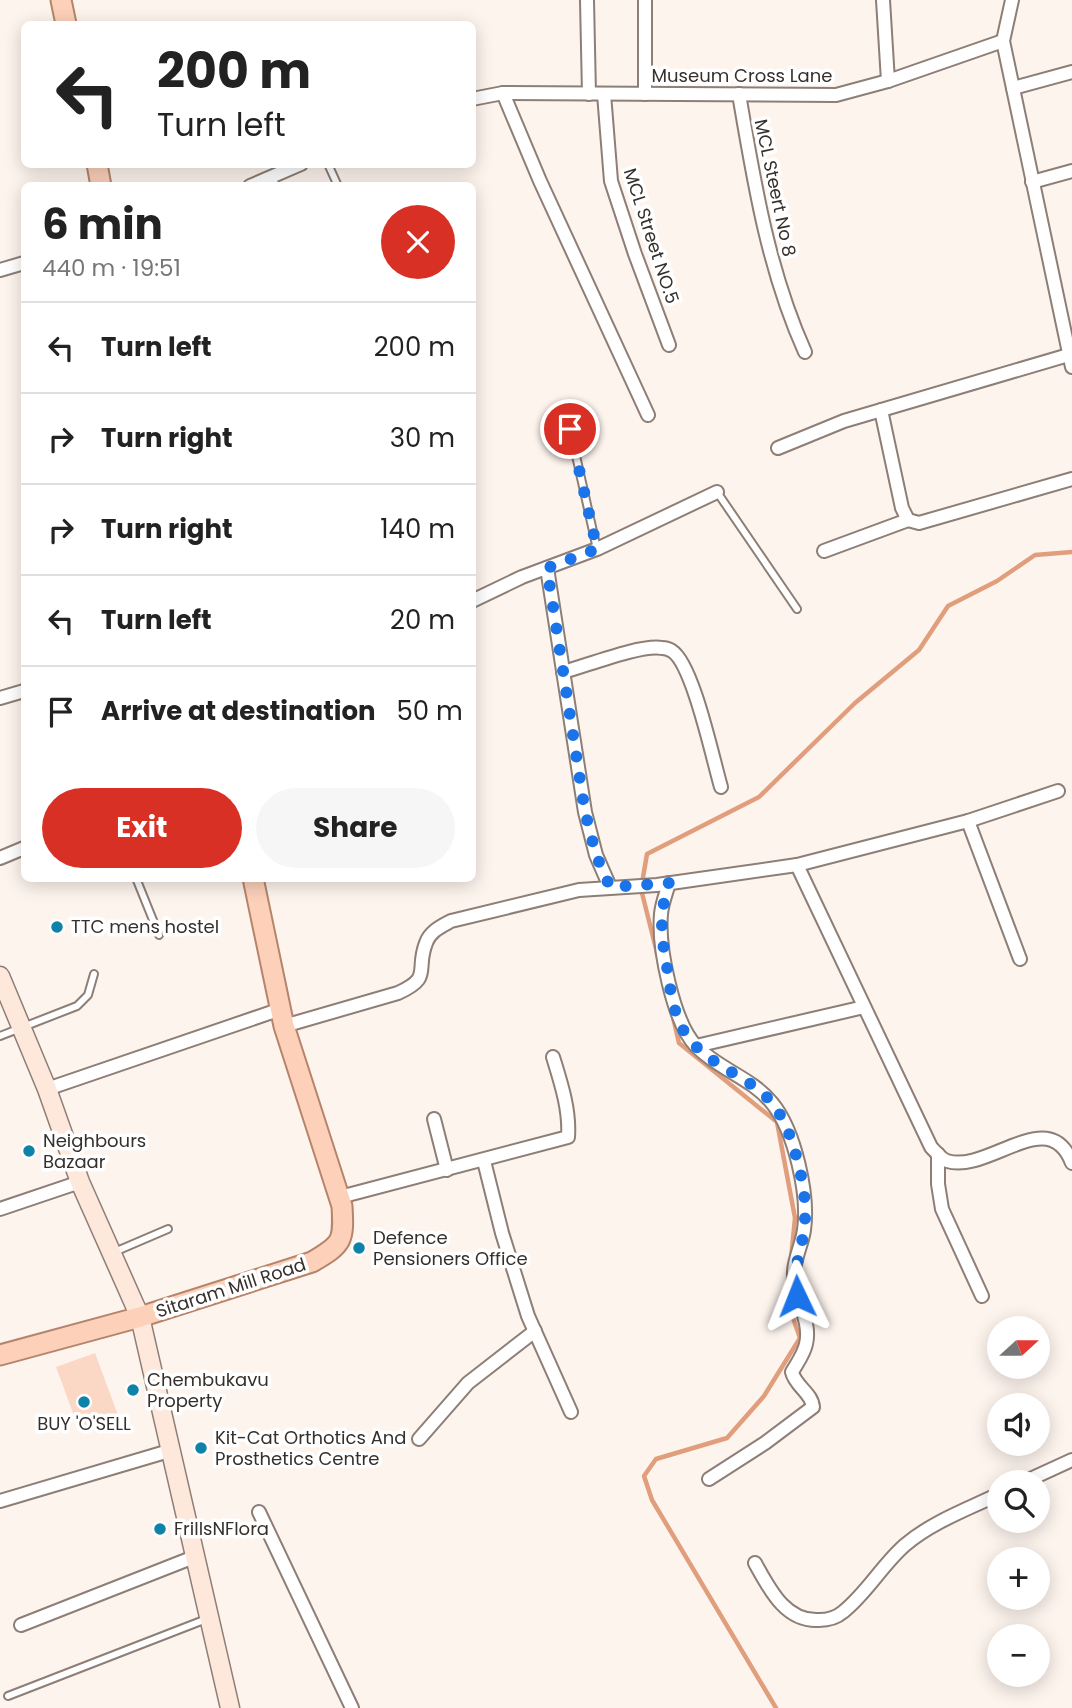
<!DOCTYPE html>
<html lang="en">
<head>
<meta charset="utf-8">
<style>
	:root { --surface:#fff; --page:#f6f6f6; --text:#222; --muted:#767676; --line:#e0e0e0; --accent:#d93025 }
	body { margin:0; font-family:Poppins,sans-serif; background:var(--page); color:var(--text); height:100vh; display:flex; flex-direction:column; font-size:26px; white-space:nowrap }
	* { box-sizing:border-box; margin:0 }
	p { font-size:23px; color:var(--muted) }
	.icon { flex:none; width:38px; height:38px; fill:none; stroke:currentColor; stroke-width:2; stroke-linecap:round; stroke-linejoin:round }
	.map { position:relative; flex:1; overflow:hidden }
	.sheet { position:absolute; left:21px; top:182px; width:455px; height:700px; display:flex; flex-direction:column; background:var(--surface); border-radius:10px; box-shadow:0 4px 18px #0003 }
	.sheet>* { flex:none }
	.banner { position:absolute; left:21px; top:21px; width:455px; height:147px; border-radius:10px; box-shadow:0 4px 18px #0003; background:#fff; color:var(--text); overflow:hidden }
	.needle { width:46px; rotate:69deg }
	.fabs { position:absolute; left:987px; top:1316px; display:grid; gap:14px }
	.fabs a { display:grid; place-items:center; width:63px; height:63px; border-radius:50%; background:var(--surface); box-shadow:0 4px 18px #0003; font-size:35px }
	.pin { position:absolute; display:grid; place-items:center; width:60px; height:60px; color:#fff; margin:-30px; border:4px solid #fff; border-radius:50%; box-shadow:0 2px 7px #0007 }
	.me { position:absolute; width:77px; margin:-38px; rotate:358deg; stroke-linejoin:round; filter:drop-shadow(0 0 5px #0008) }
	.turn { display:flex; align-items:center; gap:24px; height:147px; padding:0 21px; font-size:32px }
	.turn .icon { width:91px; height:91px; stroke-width:2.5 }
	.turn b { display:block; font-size:49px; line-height:60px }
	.round { display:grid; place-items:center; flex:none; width:74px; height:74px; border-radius:37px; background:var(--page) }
	.overview { display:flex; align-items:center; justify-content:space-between; height:119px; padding:0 21px }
	h1 { font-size:42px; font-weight:700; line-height:52px }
	.button { display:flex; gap:14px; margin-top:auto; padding:14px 21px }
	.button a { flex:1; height:80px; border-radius:42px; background:var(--accent); color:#fff; font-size:28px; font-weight:700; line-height:80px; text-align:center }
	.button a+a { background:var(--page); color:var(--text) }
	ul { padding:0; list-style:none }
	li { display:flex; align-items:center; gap:21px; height:91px; padding:0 21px; border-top:2px solid var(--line) }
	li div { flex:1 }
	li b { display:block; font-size:26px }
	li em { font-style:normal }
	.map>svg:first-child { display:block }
	.grass { fill:#fbd7c5 }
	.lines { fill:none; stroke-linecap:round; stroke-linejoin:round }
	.stream { stroke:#e09e7c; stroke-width:4.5 }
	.service-casing { stroke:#8d7e76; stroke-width:10 }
	.minor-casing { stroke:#8d7e76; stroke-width:16 }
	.secondary-casing { stroke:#8d7e76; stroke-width:21 }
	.primary-casing { stroke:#b5846a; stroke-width:23 }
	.service { stroke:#fff; stroke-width:6 }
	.minor { stroke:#fff; stroke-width:12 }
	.secondary { stroke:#fee8dc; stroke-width:18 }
	.primary { stroke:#fcd0b9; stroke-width:19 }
	.route { stroke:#1a73e8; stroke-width:12; stroke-dasharray:0 21.6 }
	.poi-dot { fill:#0f82a8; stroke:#fff; stroke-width:2.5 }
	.labels { text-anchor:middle; stroke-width:7; stroke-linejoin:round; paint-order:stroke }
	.street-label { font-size:18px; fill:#36302c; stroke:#fff }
	.poi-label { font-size:18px; fill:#36302c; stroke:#fff; text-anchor:start }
</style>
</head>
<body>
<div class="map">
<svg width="1072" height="1708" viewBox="0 0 1072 1708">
	<rect width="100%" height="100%" fill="#fef4ee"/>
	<polygon class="grass" points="95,1353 119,1418 80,1432 56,1367"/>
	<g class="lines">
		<g class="stream">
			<polyline points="658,957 641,889 647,854 759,797 855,703 919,650 948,606 997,581 1035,555 1072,552"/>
			<polyline points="672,1013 679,1043 777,1122 795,1218 791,1259"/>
			<polyline points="776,1708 652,1500 644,1476 656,1459 727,1438 764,1396 800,1338 786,1298 788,1278"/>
		</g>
		<defs>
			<g id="service">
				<polyline points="328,164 338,186"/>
				<polyline points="272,176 276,186"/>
				<polyline points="570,429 597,549"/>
				<polyline points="717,492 797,609"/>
				<polyline points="136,878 159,935"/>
				<polyline points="0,1036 77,1006 88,995 94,974"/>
				<polyline points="112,1253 168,1229"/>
				<polyline points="8,1696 209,1618"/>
			</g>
			<g id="minor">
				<polyline points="587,0 589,94"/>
				<polyline points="883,0 888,81"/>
				<polyline points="1012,0 1003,41 1072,367"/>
				<polyline points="1013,88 1072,72"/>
				<polyline points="503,93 540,181 648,415"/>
				<polyline points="604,94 611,181 635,254 669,345"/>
				<polyline points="645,94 645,0"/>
				<path d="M739,94C754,182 768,270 805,352"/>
				<polyline points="472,99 503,93 836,95 888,81 1003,41"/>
				<polyline points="1032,182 1072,171"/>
				<polyline points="250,186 301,164"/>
				<polyline points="0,270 24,263"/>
				<polyline points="881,410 902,508 908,520 919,523 1072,479"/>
				<polyline points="778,448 844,421 1072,354"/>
				<polyline points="824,551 908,520"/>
				<polyline points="547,568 585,812 596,855 610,887"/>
				<polyline points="472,601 522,577 597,549 717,492"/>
				<path d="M563,672C586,666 641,644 662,648C666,648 669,649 672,651C693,664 713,760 721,787"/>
				<polyline points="0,698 24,691"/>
				<polyline points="968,821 1020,959"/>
				<polyline points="0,858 24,848"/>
				<path d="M797,865L931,1147C935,1151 941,1159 947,1161C988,1174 1049,1103 1072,1163"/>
				<path d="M669,883C666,894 662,903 661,914C658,947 673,1022 696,1046C718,1069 752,1078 772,1103C795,1131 809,1195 804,1230C802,1244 795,1257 794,1271C792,1297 812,1319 806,1344C804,1354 797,1363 792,1372C795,1386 812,1393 813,1407L765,1443L709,1479"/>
				<path d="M284,1026L398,993C433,977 415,971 426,943C430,931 442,926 451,921L579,890L657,885L797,865L968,821L1058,791"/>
				<polyline points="696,1046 864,1007"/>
				<polyline points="47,1089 281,1009"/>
				<polyline points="434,1119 447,1170"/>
				<polyline points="938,1154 938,1184 942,1209 982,1296"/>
				<polyline points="484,1161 502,1233 528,1316 571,1412"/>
				<path d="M340,1197L568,1137C570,1110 561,1083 553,1057"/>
				<polyline points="0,1209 80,1182"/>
				<polyline points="419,1439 468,1383 535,1331"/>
				<polyline points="1024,1482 1072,1460"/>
				<polyline points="0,1501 169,1451"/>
				<polyline points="259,1512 352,1708"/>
				<path d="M755,1563C769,1588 785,1622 819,1620C828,1620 836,1618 843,1612C867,1593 882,1565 905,1545C932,1522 968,1509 999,1494"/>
				<polyline points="21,1625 194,1557"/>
			</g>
			<polyline id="secondary" points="0,976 47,1089 80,1182 140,1317 230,1708"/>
			<g id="primary">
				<polyline points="61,0 66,24"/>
				<polyline points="97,164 101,186"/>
				<path d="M0,1355L140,1317L312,1262C343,1244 344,1241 342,1206L284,1026L253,878"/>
			</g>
		</defs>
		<use href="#service" class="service-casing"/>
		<use href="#minor" class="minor-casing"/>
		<use href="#secondary" class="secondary-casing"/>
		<use href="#primary" class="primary-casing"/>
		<use href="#service" class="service"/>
		<use href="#minor" class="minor"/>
		<use href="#secondary" class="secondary"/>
		<use href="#primary" class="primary"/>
	</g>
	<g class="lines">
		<path class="route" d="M570,429L597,549L547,568L585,812L596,855L610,887L669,883C659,912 661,937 667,967C670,988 673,1014 685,1033C702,1059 732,1070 756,1088C775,1101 786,1123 793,1145C801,1171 808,1202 804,1229C801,1255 792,1269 797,1296"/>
	</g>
	<g class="poi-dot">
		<circle cx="57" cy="927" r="7"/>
		<circle cx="29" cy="1151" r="7"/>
		<circle cx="359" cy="1248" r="7"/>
		<circle cx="133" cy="1390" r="7"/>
		<circle cx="84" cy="1402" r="7"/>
		<circle cx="201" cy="1448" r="7"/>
		<circle cx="160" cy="1529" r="7"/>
	</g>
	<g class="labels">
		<g class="street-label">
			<text x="742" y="82">Museum Cross Lane</text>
			<text transform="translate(775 188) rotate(78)" y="6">MCL Steert No 8</text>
			<text transform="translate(651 236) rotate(72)" y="6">MCL Street NO.5</text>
			<text transform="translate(231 1288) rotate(-18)" y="6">Sitaram Mill Road</text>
		</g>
		<g class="poi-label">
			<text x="71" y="933">TTC mens hostel</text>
			<text x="43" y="1147">Neighbours<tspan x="43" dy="21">Bazaar</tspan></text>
			<text x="373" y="1244">Defence<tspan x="373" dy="21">Pensioners Office</tspan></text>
			<text x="147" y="1386">Chembukavu<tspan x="147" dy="21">Property</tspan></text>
			<text x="84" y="1430" text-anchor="middle">BUY 'O'SELL</text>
			<text x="215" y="1444">Kit-Cat Orthotics And<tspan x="215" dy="21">Prosthetics Centre</tspan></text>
			<text x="174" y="1535">FrillsNFlora</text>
		</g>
	</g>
</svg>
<div class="fabs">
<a><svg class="needle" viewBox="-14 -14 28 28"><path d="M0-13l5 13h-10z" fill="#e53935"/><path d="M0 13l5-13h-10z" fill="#767676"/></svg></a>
<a><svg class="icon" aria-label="sound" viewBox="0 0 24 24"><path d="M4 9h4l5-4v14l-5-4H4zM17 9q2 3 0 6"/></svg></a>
<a><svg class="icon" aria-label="search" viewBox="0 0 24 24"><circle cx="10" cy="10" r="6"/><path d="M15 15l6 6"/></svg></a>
<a>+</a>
<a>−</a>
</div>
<div class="pin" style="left:570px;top:429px;background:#d93025"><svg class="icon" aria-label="arrive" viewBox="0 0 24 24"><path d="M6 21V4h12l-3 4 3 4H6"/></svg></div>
<svg class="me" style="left:797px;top:1296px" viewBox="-20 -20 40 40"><path d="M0-17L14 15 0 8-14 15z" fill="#1a73e8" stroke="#fff" stroke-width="4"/></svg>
<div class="banner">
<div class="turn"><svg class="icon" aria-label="left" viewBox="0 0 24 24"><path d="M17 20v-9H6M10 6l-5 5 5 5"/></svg><div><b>200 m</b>Turn left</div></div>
</div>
<section class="sheet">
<div class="overview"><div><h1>6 min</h1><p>440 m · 19:51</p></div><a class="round" style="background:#d93025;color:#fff"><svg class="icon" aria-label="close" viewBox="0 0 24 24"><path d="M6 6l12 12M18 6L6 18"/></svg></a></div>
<ul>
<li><svg class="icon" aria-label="left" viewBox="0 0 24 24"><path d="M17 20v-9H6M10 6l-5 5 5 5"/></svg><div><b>Turn left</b></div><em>200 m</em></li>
<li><svg class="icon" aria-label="right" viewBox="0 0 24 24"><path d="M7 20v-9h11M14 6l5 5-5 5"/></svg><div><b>Turn right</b></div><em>30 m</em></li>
<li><svg class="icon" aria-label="right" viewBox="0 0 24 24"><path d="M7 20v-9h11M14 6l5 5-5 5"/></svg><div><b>Turn right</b></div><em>140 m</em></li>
<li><svg class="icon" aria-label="left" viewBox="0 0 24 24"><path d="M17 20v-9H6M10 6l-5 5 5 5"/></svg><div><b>Turn left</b></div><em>20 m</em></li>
<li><svg class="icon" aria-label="arrive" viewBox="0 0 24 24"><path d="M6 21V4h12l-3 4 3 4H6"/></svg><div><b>Arrive at destination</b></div><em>50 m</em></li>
</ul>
<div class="button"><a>Exit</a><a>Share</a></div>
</section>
</div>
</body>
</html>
